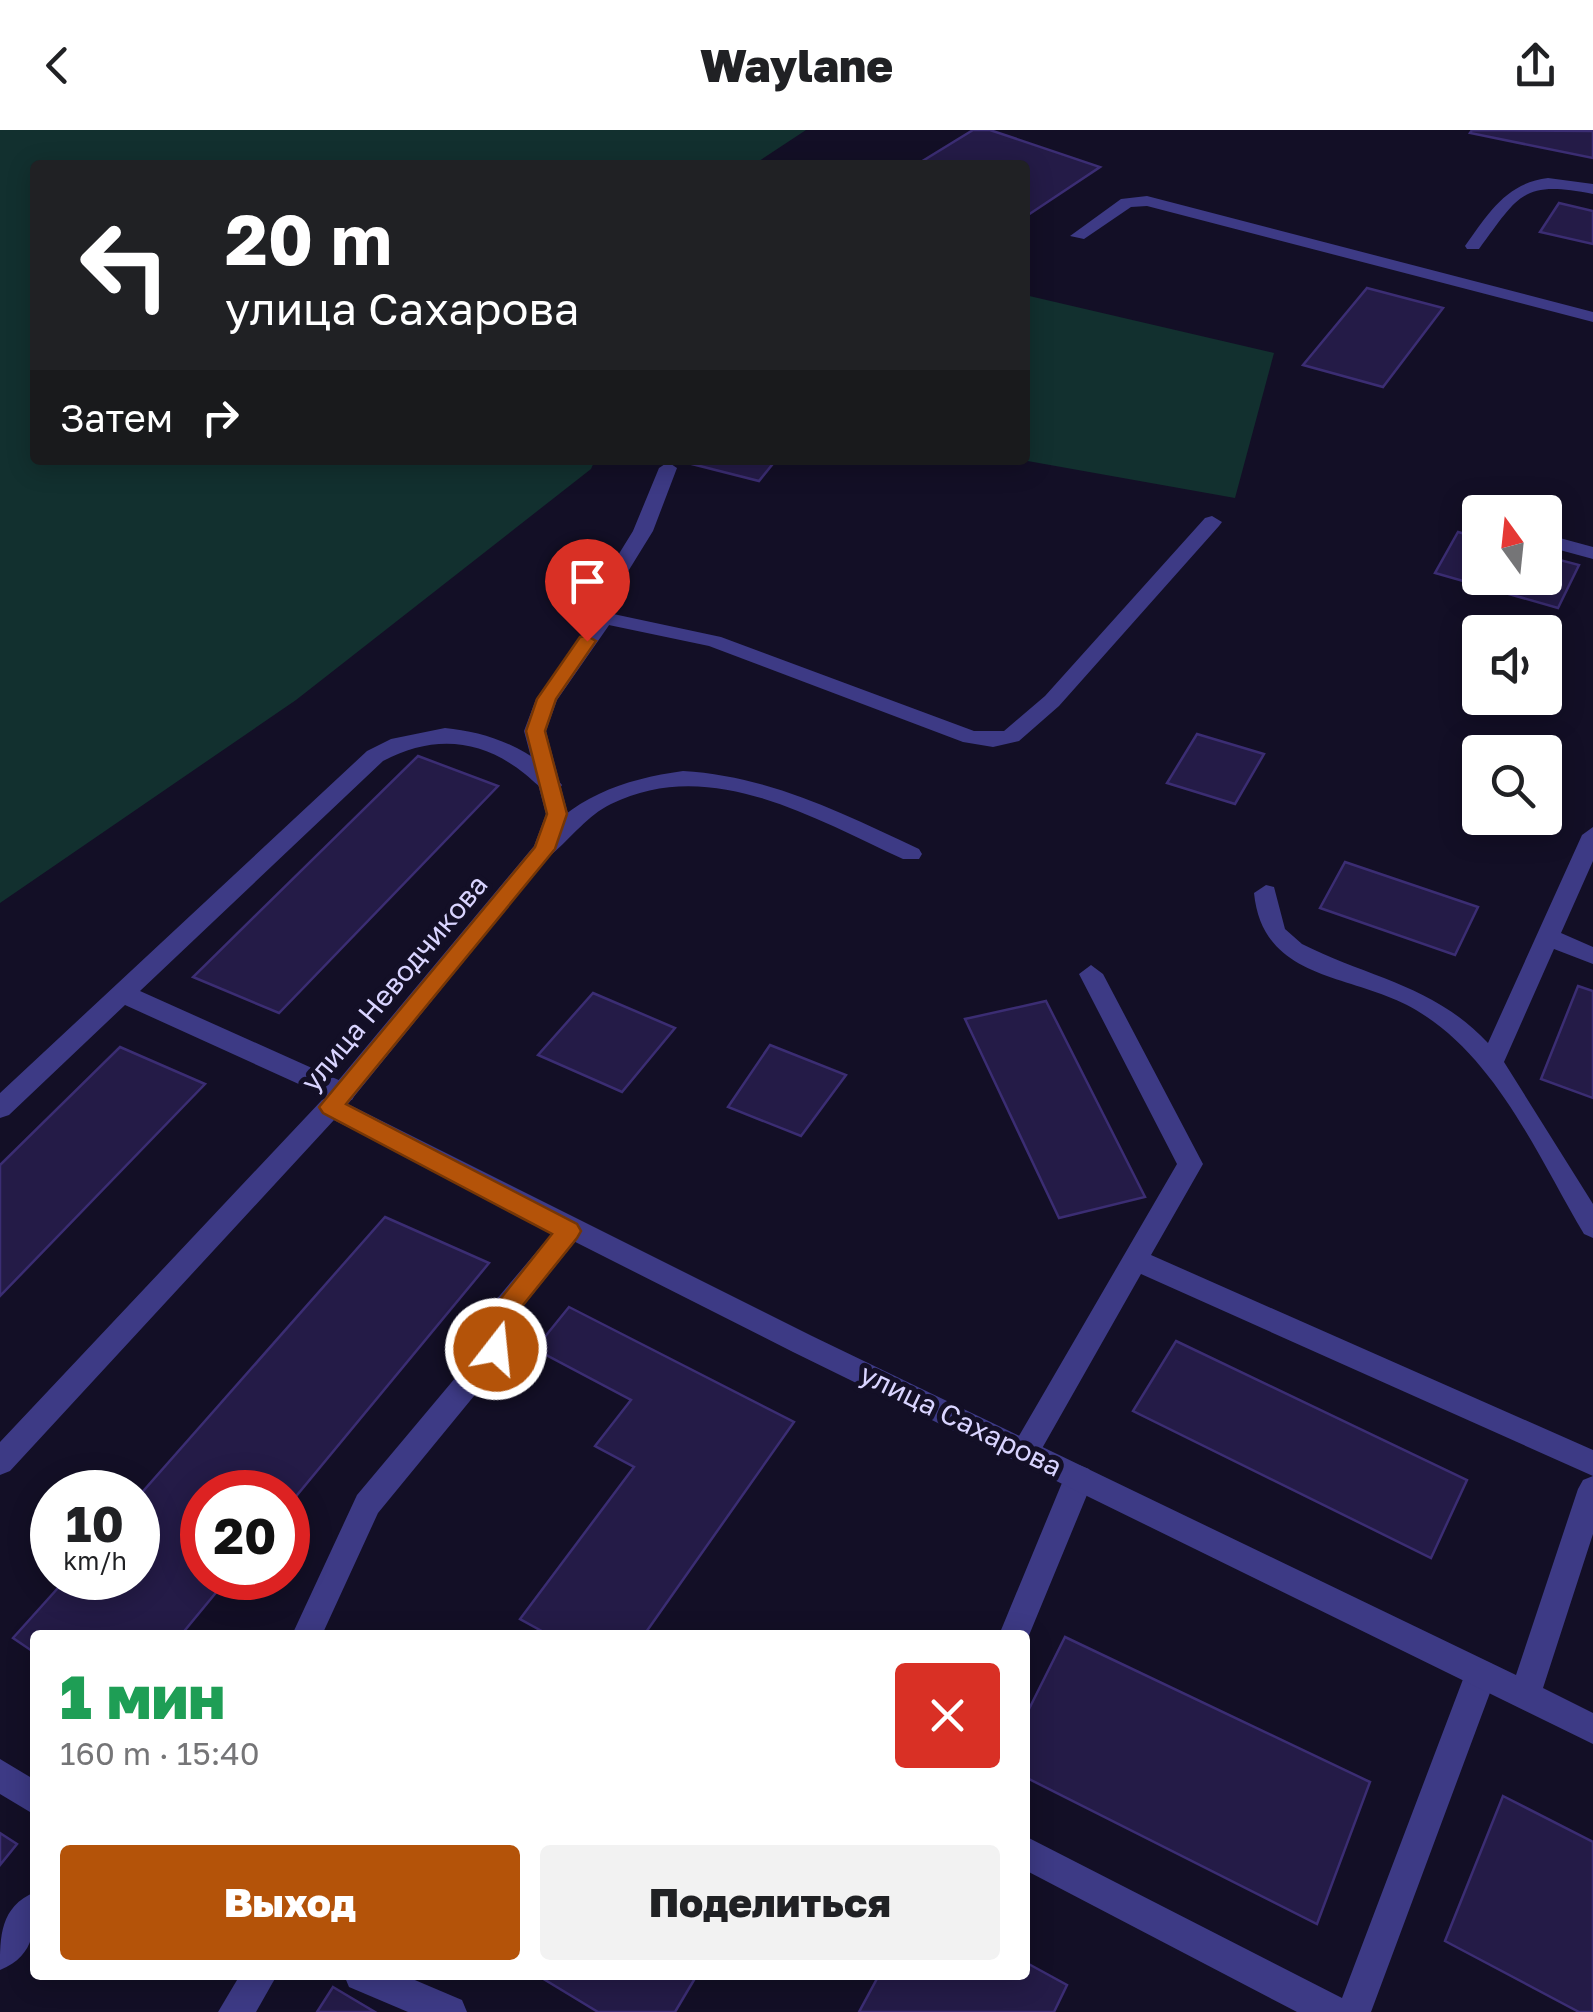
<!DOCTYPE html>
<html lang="ru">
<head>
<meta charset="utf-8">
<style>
	:root { --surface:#fff; --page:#f2f2f2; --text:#202124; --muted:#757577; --accent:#b45309 }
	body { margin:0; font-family:"Golos Text",sans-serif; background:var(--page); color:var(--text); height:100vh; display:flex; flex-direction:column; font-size:38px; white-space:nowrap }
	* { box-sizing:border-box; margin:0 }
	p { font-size:32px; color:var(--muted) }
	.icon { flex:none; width:55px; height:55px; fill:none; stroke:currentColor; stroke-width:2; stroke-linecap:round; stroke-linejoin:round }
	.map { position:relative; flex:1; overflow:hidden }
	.drawer { position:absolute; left:30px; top:1500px; width:1000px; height:350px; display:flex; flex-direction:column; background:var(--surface); border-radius:10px; box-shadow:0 5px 25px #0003 }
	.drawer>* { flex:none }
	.top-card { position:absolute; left:30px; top:30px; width:1000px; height:305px; border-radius:10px; box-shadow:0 5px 25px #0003; background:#202124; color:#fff; overflow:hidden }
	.needle { width:65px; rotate:345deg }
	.fabs { position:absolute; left:1462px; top:365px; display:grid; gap:20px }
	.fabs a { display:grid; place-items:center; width:100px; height:100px; border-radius:10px; background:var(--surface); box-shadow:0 5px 25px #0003; font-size:50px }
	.speed { position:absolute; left:30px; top:1340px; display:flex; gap:20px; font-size:50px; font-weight:700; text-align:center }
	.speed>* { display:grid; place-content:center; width:130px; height:130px; border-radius:50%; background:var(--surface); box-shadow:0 5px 25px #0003; line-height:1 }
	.speed small { font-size:25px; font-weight:400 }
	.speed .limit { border:15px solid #d22; background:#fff; color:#111 }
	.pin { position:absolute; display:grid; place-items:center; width:85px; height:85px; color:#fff; margin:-102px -42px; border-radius:50% 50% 50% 0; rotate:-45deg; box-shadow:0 0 10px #0007 }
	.pin .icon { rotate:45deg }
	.me { position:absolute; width:110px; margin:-55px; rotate:16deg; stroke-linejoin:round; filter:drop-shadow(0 0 8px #0008) }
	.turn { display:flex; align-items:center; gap:35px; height:210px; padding:0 30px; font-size:45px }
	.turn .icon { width:130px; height:130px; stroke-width:2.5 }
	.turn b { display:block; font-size:70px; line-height:85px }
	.then { display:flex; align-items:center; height:95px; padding:0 30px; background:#0003; gap:20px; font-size:38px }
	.round { display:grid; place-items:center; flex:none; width:105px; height:105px; border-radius:10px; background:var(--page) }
	.headline { display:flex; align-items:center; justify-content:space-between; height:170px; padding:0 30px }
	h1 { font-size:60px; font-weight:800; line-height:75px; color:#1e9e55 }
	.action { display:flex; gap:20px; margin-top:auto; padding:20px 30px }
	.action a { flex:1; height:115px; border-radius:10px; background:var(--accent); color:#fff; font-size:40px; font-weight:800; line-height:115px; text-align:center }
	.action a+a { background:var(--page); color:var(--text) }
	header { display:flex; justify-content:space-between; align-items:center; height:130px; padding:0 30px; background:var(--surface); font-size:45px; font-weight:800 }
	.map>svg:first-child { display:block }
	.green { fill:#12302f }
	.building { fill:#241b47; stroke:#3b2d73; stroke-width:2.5 }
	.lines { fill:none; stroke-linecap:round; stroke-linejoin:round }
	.service { fill:#3d3a85; fill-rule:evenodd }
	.minor { fill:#3d3a85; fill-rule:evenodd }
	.route { fill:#b45309; stroke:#753606; stroke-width:2.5 }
	.labels { text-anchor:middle; stroke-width:10; stroke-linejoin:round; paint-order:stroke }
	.street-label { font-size:28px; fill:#d9d4ff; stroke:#130f26 }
</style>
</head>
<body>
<header><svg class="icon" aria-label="back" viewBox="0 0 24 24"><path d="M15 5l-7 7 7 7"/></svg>Waylane<svg class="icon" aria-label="share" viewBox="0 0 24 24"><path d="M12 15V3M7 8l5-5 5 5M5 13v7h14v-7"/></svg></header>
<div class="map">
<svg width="1593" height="1882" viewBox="0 0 1593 1882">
	<rect width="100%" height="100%" fill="#130f26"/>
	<g class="green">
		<polygon points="0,0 806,0 753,35 35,35 35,330 595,330 591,339 296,570 0,773"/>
		<polygon points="1025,165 1274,223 1235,368 1022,330 1025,330"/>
	</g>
	<g class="building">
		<polygon points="973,0 990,0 1100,37 1025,87 1025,35 916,35"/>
		<polygon points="1472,0 1593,1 1593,28 1470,3"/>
		<polygon points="1559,73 1593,81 1593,114 1540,102"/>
		<polygon points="1367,158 1443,178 1383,257 1303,235"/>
		<polygon points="691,330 776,330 759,351 688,333"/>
		<polygon points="1458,402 1480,408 1480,448 1545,448 1545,426 1579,435 1558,478 1435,443"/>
		<polygon points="1197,604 1264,624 1235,674 1167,653"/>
		<polygon points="418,626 498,656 279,883 193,847"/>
		<polygon points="1345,732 1478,777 1455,825 1320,778"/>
		<polygon points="1578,856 1593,861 1593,968 1541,949"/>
		<polygon points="593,863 675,898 622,962 538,925"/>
		<polygon points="1046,871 1145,1067 1059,1088 965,889"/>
		<polygon points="770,915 846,945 801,1006 728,977"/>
		<polygon points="120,917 205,954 0,1166 0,1035"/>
		<polygon points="385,1087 489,1133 288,1376 288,1362 202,1362 202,1448 228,1448 181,1505 35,1505 35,1523 13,1508 67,1448 138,1448 138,1367"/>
		<polygon points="569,1177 794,1292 644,1505 549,1505 520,1489 634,1337 595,1316 631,1270 535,1219"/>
		<polygon points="1176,1211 1467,1350 1431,1428 1133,1281"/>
		<polygon points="1065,1507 1370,1652 1317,1794 1025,1647 1025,1587"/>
		<polygon points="1503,1666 1593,1712 1593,1882 1579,1882 1445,1811"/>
		<polygon points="0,1703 17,1714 0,1735"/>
		<polygon points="1025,1832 1067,1855 1054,1882 859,1882 879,1845 1025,1845"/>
		<polygon points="537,1845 697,1845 675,1882 598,1882"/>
		<polygon points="333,1857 375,1882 317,1882"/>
	</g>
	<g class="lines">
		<g class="service">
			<path d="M1548,48L1593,54V64C1522,50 1519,65 1479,119H1467L1465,116C1488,84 1506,53 1548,48Z"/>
			<polygon points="1147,66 1593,182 1593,192 1147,76 1131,77 1084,109 1070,106 1121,69"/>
			<polygon points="1212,386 1222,392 1219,396 1059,576 1019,611 993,617 963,612 709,516 604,494 594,488 604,482 721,507 974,601 1004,601 1045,566 1205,388"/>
			<path d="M445,598C488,602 535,619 562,655L559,660C542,664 537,653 525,644C480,608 433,605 383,631L140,861L352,956L356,963L352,970H334L125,875L9,985L0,988V963L367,621L391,609Z"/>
			<path d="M683,641C769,646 842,683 919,719L922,724L919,729H903C813,688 710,625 611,674C588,685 571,708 552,724H536L533,719C568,668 624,649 683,641Z"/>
			<path d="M1593,697V731L1561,803L1593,817V834L1554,819L1504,932L1593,1074V1108L1584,1104C1538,1027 1497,928 1416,880C1354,843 1263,853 1254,763L1266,755L1274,757L1285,799L1302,814C1369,848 1434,855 1488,913L1582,705Z"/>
			<polygon points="1091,835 1103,844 1203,1034 1151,1125 1593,1320 1593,1346 1141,1144 1036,1329 1026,1332 1016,1329 1012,1320 1016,1311 1177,1034 1079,844"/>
			<polygon points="569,1090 578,1094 582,1101 578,1108 508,1195 510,1219 506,1227 378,1383 322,1505 292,1505 357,1365 482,1216 480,1192 484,1184 560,1094"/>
			<polygon points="1079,1335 1089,1339 1094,1348 1025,1515 1025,1505 999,1505 1064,1348 1069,1339"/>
			<polygon points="1481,1529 1492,1534 1497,1544 1371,1882 1297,1882 1025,1740 1025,1706 1342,1868 1465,1544 1470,1534"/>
			<polygon points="0,1629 35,1650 35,1685 0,1664"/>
			<path d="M35,1762C35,1796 37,1825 0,1840C0,1806 0,1777 35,1762Z"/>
			<polygon points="240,1845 277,1845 256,1882 218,1882"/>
			<polygon points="344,1845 403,1845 462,1870 467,1882 408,1882 349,1857"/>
		</g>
		<g class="minor">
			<polygon points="668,332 677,338 653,401 624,448 614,488 557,570 546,601 568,684 555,719 348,974 812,1206 1516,1545 1578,1359 1583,1350 1593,1346 1593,1404 1543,1558 1593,1583 1593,1614 793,1222 334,990 10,1341 0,1345 0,1312 322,970 534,716 546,684 524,601 536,569 594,488 604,448 633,401 659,338"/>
			<polygon points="1545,404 1593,417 1593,429 1545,416"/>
		</g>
	</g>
	<polygon class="route" points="587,506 596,511 556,569 545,601 567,684 555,719 346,974 577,1094 581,1101 577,1108 507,1195 508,1219 505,1227 496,1230 487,1227 482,1192 552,1104 323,983 319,977 535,717 547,684 526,601 537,569 580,507"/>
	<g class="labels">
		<g class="street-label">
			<text transform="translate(394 853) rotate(-50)" y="10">улица Неводчикова</text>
			<text transform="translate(961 1290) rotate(26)" y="10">улица Сахарова</text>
		</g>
	</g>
</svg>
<div class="fabs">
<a><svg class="needle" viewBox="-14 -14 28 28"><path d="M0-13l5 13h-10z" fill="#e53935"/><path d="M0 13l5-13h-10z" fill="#757577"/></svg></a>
<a><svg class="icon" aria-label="sound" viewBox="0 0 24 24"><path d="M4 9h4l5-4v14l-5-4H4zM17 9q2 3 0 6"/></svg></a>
<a><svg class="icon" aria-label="search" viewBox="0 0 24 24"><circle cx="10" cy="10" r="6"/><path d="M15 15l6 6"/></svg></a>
</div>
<div class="speed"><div>10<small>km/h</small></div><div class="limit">20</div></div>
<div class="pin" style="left:587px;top:511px;background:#d93025"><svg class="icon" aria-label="arrive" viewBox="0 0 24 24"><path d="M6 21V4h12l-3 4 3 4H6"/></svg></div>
<svg class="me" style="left:496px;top:1219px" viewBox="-20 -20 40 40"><circle r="17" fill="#b45309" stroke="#fff" stroke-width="3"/><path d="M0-11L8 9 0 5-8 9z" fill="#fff"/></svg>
<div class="top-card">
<div class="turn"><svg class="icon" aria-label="left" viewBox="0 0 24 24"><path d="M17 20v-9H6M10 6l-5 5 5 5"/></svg><div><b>20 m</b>улица Сахарова</div></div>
<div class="then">Затем<svg class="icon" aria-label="right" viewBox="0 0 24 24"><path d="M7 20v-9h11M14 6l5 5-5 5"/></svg></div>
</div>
<section class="drawer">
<div class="headline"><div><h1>1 мин</h1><p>160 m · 15:40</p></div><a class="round" style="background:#d93025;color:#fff"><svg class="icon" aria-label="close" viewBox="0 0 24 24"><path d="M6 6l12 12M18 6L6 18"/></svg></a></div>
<div class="action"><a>Выход</a><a>Поделиться</a></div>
</section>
</div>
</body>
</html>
